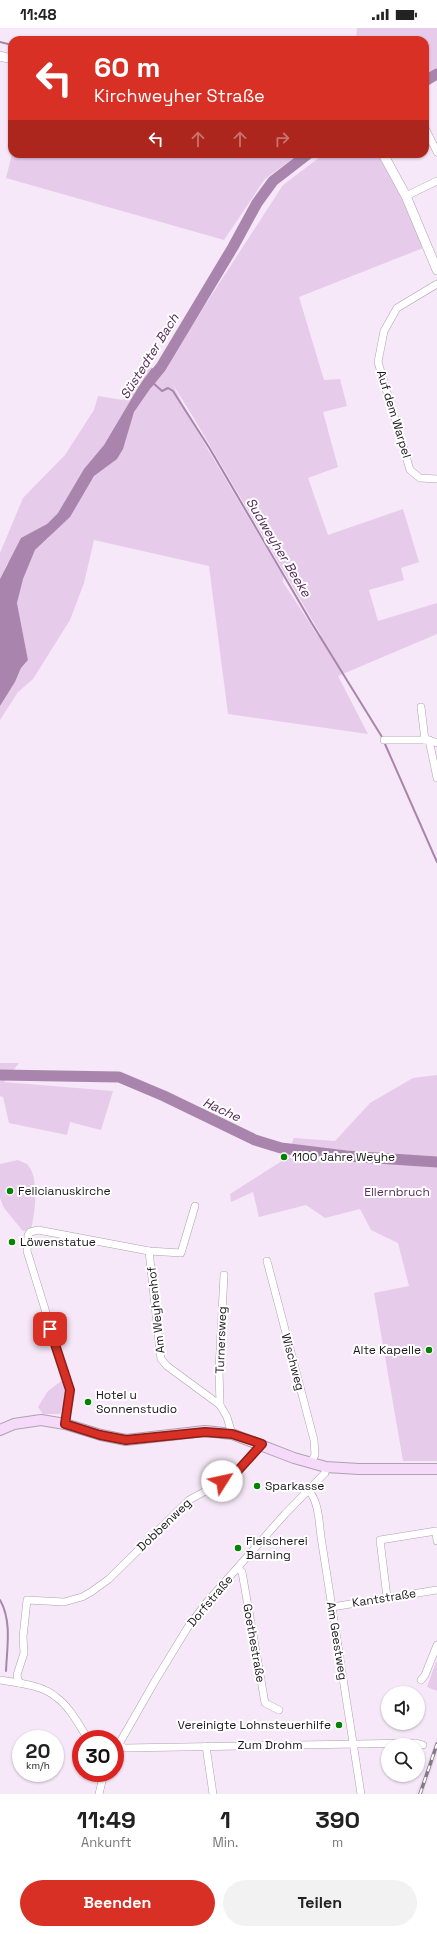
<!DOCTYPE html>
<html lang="de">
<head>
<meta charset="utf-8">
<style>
	:root { --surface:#fff; --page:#f2f2f2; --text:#222; --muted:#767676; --accent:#d93025 }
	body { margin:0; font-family:"Space Grotesk",sans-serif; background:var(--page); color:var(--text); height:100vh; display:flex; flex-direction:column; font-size:15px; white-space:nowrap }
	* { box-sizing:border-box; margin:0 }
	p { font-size:13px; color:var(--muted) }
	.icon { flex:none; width:22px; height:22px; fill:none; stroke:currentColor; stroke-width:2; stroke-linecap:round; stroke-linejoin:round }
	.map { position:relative; height:1766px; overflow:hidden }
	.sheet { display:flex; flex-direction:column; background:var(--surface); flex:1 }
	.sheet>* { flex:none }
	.top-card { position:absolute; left:8px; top:8px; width:421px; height:122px; border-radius:12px; box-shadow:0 1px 3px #0004; background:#d93025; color:#fff; overflow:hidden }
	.fabs { position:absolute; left:381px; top:1658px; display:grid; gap:8px }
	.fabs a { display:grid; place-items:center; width:44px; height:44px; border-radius:50%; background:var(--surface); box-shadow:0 1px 3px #0004; font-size:20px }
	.speed { position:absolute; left:12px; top:1702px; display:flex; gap:8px; font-size:20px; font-weight:700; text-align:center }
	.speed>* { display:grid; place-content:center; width:52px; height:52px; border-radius:50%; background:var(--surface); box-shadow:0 1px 3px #0004; line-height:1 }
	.speed small { font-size:10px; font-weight:400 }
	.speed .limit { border:6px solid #d22; background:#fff; color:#111 }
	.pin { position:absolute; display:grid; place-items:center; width:34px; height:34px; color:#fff; margin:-17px; border-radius:8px; box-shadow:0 2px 6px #0006 }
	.me { position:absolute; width:44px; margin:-22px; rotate:55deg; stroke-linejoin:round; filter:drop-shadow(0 0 3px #0008) }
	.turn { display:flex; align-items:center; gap:14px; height:84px; padding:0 20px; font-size:18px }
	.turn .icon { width:52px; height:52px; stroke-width:2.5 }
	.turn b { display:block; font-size:28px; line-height:34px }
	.lanes { display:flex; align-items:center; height:38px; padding:0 20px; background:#0003; justify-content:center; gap:20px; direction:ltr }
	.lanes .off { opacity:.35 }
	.eta { display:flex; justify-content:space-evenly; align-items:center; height:68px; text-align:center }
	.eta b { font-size:24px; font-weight:600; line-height:28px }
	.action { display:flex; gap:8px; margin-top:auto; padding:8px 20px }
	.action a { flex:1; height:46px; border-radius:24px; background:var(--accent); color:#fff; font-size:16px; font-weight:600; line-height:46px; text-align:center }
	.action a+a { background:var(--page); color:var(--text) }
	.status { display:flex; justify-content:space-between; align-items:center; height:28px; padding:0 20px; background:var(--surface); direction:ltr }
	.status svg { height:11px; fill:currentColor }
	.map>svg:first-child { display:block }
	.built { fill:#eddaef }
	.green { fill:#e7cbea; fill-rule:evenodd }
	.water { fill:#a985ad }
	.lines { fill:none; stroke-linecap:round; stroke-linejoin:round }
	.stream { stroke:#a985ad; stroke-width:2 }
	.river { stroke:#a985ad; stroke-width:11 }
	.minor-casing { stroke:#aea1b0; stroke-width:8 }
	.tertiary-casing { stroke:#aea1b0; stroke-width:10 }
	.secondary-casing { stroke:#aea1b0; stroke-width:12 }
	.minor { stroke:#fff; stroke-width:7 }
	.tertiary { stroke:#fff; stroke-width:9 }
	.secondary { stroke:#f5dbf9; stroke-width:10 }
	.rail-casing { stroke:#827a84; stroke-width:3.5 }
	.rail { stroke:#fff; stroke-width:2; stroke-dasharray:6; stroke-linecap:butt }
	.route-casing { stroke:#8d1f18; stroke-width:10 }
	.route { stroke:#d93025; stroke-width:7 }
	.poi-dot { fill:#038400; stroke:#fff; stroke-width:1.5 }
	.labels { text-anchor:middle; stroke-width:4; stroke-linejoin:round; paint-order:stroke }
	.street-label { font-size:12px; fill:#1a161b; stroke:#fff }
	.poi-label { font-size:12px; fill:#1a161b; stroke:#fff; text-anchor:start }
	.park-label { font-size:12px; fill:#5d2f63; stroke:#fff }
	.water-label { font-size:13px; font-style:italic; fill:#54275a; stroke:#fff }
</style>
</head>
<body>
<div class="status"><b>11:48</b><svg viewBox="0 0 49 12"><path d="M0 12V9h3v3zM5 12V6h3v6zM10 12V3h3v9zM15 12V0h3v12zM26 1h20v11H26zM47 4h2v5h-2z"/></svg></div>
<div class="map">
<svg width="437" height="1766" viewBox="0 0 437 1766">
	<rect width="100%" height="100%" fill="#f6e8f8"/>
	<polygon class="built" points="437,1709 437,1726 423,1766 416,1766"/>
	<g class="green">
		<polygon points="357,0 437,0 437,42 425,49 425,12 356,12"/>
		<polygon points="12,126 299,126 265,151 224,212 6,150"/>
		<path d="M324,126H377L382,131L412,192L423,220L299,269L324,352L340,351L347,378L323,384L338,439L308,450L328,507L403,481L419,534L401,540L404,552L369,562L378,593L437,575V606L338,648L368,706L228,686L209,538L94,512L84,555L70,592L33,651L18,664L0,692V678L15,654L21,640L28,632L17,575L22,551L35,522L49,509L98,443C129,427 122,412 134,384C139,370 152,357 161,345L283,157ZM172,355L195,392L321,607L318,608L283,554V548L190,391Z"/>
		<polygon points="147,338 152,340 139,358 104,417 58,485 47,496 35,503 7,536 0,551 0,525 23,470 65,427 94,382 98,368 123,372"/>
		<polygon points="0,1035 19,1035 4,1054 113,1063 101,1102 70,1094 67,1107 9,1095 3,1069 0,1068"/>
		<polygon points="437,1047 437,1433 403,1433 374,1265 409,1258 398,1215 371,1202 360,1181 325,1190 306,1177 259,1189 253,1164 231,1174 230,1166 285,1131 294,1110 335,1113 370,1075 413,1050"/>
		<path d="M18,1132C20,1133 25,1135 27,1136C40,1149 35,1185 31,1202L23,1203L4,1180L0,1170V1136Z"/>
		<polygon points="64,1351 68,1363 60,1386 43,1386 38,1379 48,1363"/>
		<polygon points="436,1634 437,1634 437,1663 427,1659"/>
	</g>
	<polygon class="water" points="152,340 161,345 134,384 123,421 117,431 94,448 70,489 35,522 23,551 17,575 28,632 21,640 15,654 0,678 0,551 21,510 47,496 58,485 84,441 104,417 139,358"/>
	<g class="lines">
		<g class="stream">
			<polyline points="0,14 12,17"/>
			<polyline points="152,354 162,363 168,360 173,363 210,421 311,594 382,709"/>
			<polyline points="385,716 437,834"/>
			<path d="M0,1572C12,1593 7,1619 6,1643"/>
		</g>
		<g class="river">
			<polyline points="425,53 437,46"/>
			<polyline points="148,355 161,339 233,219 257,175 273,153 308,126"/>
			<polyline points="0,1047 119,1049 164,1068 255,1112 281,1120 346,1128 437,1134"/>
		</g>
		<defs>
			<g id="minor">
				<polyline points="425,100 437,124"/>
				<polyline points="406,168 437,153"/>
				<polyline points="437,256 397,280 384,303 378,334 410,442 420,450 437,451"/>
				<polyline points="421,679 425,712"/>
				<polyline points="384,712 429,712 437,715"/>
				<polyline points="429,712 437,750"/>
				<polyline points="149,1223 161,1331 167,1338 220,1377 227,1389 232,1406"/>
				<polyline points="267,1233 314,1412 315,1427 310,1435"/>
				<polyline points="220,1377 219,1342 224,1247"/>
				<polyline points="65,1396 70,1362 27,1223 28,1207 30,1204 38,1202 149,1223 181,1225 195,1178"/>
				<path d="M309,1463C319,1474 319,1495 321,1509L361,1766"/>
				<polyline points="238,1540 242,1544 265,1675 279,1682"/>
				<polyline points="387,1569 380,1512 436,1503 437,1513"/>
				<polyline points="332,1579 437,1562"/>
				<path d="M0,1652C18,1655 42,1657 56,1669C70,1679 79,1697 88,1711"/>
				<polyline points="421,1652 425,1647 437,1617"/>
				<polyline points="19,1655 17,1647 24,1625 23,1609 27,1572 64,1574 82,1569 91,1564 109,1551 189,1472 233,1448 262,1416"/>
				<polyline points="118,1717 124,1720 416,1715 423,1717"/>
				<polyline points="206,1718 213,1766"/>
				<polyline points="115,1723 155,1653 188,1599 207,1574 285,1486 325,1445 326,1439"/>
				<polyline points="99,1766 104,1745"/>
			</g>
			<g id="tertiary">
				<polyline points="0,28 12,31"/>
				<polyline points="383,126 406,168 437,242"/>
			</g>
			<polyline id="secondary" points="0,1402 14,1396 41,1392 65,1396 101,1407 126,1412 205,1403 232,1406 294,1430 326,1439 359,1441 437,1441"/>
		</defs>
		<use href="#minor" class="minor-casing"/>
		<use href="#tertiary" class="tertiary-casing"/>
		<use href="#secondary" class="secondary-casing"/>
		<use href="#minor" class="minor"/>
		<use href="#tertiary" class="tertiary"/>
		<use href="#secondary" class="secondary"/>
		<defs>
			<polyline id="rail" points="420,1766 437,1716"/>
		</defs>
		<use href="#rail" class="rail-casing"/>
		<use href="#rail" class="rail"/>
	</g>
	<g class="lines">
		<defs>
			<polyline id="route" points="50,1301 70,1362 65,1396 100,1407 126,1412 205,1404 232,1406 262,1416 233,1448 222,1453"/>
		</defs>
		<use href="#route" class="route-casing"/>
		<use href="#route" class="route"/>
	</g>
	<g class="poi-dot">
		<circle cx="284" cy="1129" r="4"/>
		<circle cx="10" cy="1163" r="4"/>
		<circle cx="12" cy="1214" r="4"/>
		<circle cx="429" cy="1322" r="4"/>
		<circle cx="88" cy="1374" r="4"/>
		<circle cx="257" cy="1458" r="4"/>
		<circle cx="238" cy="1520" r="4"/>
		<circle cx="339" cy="1697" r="4"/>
	</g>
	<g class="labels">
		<g class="street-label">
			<text transform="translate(394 386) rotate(73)" y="4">Auf dem Warpel</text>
			<text transform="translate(156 1282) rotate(-96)" y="4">Am Weyhenhof</text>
			<text transform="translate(221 1312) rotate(-88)" y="4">Turnersweg</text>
			<text transform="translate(293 1334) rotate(75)" y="4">Wischweg</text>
			<text transform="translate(164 1497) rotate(-44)" y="4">Dobbenweg</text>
			<text transform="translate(384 1570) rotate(-9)" y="4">Kantstraße</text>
			<text transform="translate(210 1573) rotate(-50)" y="4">Dorfstraße</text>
			<text transform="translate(337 1613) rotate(81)" y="4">Am Geestweg</text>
			<text transform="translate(254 1615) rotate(80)" y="4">Goethestraße</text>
			<text x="270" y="1721">Zum Drohm</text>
		</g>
		<g class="poi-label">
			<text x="292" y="1133">1100 Jahre Weyhe</text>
			<text x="18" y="1167">Felicianuskirche</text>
			<text x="20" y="1218">Löwenstatue</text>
			<text x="421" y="1326" text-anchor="end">Alte Kapelle</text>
			<text x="96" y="1371">Hotel u<tspan x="96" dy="14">Sonnenstudio</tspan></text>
			<text x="265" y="1462">Sparkasse</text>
			<text x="246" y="1517">Fleischerei<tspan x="246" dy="14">Barning</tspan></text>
			<text x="331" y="1701" text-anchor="end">Vereinigte Lohnsteuerhilfe</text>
		</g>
		<g class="park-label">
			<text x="397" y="1168">Ellernbruch</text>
		</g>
		<g class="water-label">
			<text transform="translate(149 328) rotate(-58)" y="5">Süstedter Bach</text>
			<text transform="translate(279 519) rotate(59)" y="5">Sudweyher Beeke</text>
			<text transform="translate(222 1081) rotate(25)" y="5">Hache</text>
		</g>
	</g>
</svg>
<div class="fabs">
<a><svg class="icon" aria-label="sound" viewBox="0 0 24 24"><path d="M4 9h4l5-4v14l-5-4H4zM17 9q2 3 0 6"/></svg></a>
<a><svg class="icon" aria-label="search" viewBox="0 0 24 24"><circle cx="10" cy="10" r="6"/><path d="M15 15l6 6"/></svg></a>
</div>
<div class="speed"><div>20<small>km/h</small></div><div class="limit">30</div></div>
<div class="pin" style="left:50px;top:1301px;background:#d93025"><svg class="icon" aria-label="arrive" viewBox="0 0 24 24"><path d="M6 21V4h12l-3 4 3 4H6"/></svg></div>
<svg class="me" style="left:222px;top:1453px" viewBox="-20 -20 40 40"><circle r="19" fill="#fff"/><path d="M0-13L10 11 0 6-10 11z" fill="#d93025"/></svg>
<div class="top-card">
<div class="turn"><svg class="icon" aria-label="left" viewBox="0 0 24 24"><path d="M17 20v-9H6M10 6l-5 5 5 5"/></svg><div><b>60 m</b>Kirchweyher Straße</div></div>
<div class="lanes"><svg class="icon" aria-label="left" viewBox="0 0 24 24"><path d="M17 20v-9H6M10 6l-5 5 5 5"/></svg><svg class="icon off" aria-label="ahead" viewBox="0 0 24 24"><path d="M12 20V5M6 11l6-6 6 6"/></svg><svg class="icon off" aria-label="ahead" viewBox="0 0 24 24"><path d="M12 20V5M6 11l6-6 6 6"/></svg><svg class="icon off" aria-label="right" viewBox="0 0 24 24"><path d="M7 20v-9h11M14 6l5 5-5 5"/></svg></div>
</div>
</div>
<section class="sheet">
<div class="eta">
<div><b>11:49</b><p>Ankunft</p></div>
<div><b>1</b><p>Min.</p></div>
<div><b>390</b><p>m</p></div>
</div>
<div class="action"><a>Beenden</a><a>Teilen</a></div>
</section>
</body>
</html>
